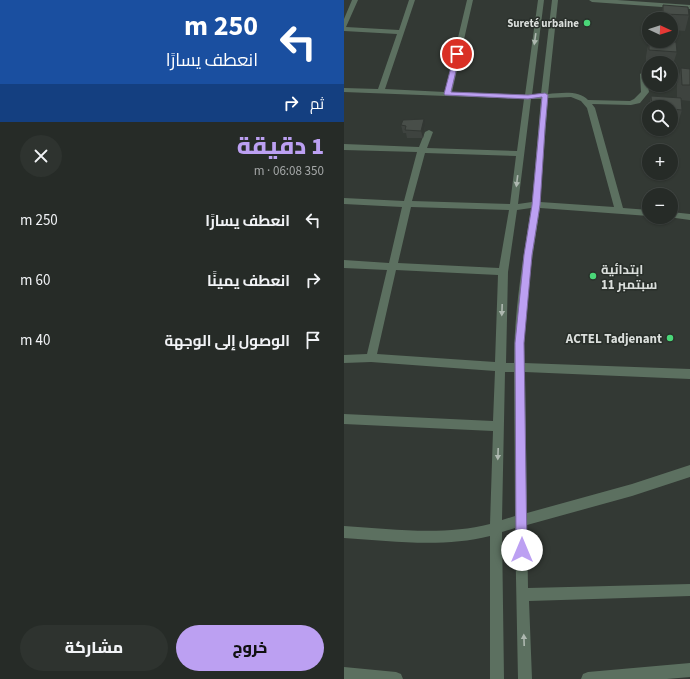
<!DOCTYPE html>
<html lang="ar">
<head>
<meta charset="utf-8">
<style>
	:root { --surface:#262b27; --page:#2e332f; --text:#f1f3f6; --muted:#a4a7a7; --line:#424744; --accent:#bca0f2 }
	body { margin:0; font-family:"Source Sans 3",Cairo,sans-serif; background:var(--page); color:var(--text); direction:rtl; height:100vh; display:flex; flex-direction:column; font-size:15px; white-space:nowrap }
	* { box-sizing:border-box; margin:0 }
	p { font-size:13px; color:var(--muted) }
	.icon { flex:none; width:22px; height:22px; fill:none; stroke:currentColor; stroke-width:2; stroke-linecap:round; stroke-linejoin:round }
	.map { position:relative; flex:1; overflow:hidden; direction:ltr }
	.drawer { display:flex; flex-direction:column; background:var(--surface); width:344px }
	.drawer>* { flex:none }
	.guide { background:#1a4fa0; color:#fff; overflow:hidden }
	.needle { width:26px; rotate:93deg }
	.controls { position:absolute; left:298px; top:12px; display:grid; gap:8px }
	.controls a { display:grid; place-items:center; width:36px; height:36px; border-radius:50%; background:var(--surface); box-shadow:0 1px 3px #0004,0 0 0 1px var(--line); font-size:20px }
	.pin { position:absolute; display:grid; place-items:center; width:34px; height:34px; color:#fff; margin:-17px; border:2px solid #fff; border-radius:50%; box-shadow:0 1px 4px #0007 }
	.me { position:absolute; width:44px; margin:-22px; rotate:0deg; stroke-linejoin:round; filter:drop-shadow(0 0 3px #0008) }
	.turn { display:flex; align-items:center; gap:14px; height:84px; padding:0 20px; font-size:18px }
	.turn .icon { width:52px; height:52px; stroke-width:2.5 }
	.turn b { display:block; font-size:28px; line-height:34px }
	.then { display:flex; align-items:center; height:38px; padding:0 20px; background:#0003; gap:8px; font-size:15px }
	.round { display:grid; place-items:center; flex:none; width:42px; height:42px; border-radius:21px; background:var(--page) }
	.head { display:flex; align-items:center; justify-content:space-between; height:68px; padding:0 20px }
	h1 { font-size:24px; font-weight:800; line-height:30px; color:var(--accent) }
	.action { display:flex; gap:8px; margin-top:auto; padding:8px 20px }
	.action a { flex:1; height:46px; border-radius:24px; background:var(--accent); color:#111; font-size:16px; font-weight:800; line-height:46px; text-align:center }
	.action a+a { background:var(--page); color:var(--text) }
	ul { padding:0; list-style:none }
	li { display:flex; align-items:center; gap:12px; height:60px; padding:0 20px }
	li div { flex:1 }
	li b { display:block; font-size:15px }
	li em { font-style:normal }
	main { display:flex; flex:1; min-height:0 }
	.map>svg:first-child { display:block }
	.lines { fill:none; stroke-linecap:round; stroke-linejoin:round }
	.minor { fill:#5c7060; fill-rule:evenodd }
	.wall { fill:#3e433f }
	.shaded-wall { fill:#323733 }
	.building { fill:#484e49; stroke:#323733 }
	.oneway { fill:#aeb8b0 }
	.route { fill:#bca0f2; stroke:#7a689d }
	.poi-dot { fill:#4ad778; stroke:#292f2a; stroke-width:1.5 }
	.labels { text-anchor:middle; stroke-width:3; stroke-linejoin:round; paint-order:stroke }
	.far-poi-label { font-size:11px; font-weight:bold; fill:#dadedb; stroke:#292f2a; text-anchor:end }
	.poi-label { font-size:13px; font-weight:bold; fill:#dadedb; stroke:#292f2a; text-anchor:start }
</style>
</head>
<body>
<main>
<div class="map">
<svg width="346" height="679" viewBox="0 0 346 679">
	<rect width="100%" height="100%" fill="#333934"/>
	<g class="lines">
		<g class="minor">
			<path d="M8,0H14L2,27L55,30L65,0H71L41,89L101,92L123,0H129L108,92L181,95L194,0H200L188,95L197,94L208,0H214L204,94C217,93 235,90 244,100L286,101L290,99L297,92L296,74L299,72L302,74L305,92L296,103L287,105L248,104L251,108L279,208L305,210V216L196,208C188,259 179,312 180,363L346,369V379L181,372L183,513L288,484L346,465V477L288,496L183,525L184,588L346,584V596L185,601L188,679H174L171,528L158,532L160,679H146V536C98,548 48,541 0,538V526C48,529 99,536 146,524L149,431L0,424V414L149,421L151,371L27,362L0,363V355L23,354L43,270L0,268V260L45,263L58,207L0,204V198L60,201L73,152L0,150V144L75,147L81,132L85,130L89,132L83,148L173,151L180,99L0,92V88L34,89L53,34L0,31V19ZM227,97L237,101L243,108L270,207L196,202L204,98ZM187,99H197L188,202L174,204ZM81,153L172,156L166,204L68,201ZM67,207L165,210L155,268L54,263ZM187,208C179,259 170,311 170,363H162L164,272L173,210ZM52,270L154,275L151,362L33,354ZM161,372H170L171,516L158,520Z"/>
			<polygon points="245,0 273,0 346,5 346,9 248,2"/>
			<polygon points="327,212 346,214 346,220 324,217 327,217"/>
			<polygon points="346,663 346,677 323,679 237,679 239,674 244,672"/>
			<polygon points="0,667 52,672 57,674 59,679 0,679"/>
		</g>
	</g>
	<g class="wall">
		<polygon points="319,5 345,15 341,31 327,30 327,19 316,19"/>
		<polygon points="305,40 333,52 328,67 327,67 327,63 305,63 305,66 302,65 302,56"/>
		<polygon points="337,68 346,69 346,101 337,100 338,110 333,126 327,125 327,107 305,107 305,123 304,123 304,112 307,96 333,98 333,83"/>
		<polygon points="57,125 81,126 79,138 63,138 62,133 59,133"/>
	</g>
	<polygon class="shaded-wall" points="80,119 81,126 79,138 77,131"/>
	<g class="building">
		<polygon points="319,5 344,7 345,15 319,14"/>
		<polygon points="305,40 305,41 332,42 333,52 305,50"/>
		<polygon points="337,68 346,69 346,85 338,85"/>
		<polygon points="307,96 337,98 338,110 327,109 327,107 308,107"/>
		<polygon points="80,119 77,131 61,130 62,126 57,125 59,120"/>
	</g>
	<defs><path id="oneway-solid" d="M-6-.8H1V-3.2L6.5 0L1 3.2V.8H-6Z"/></defs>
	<g class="oneway">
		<use href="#oneway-solid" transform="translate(191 39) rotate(98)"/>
		<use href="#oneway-solid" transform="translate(173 181) rotate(97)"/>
		<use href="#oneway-solid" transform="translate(158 310) rotate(92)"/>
		<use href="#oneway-solid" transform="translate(154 454) rotate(92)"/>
		<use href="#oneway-solid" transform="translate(180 640) rotate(-92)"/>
	</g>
	<polygon class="route" points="111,52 116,54 107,92 184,95 201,93 204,95 201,129 196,205 188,255 180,343 183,550 182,554 178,555 174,554 172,550 171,343 180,255 188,205 198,97 184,99 101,95 100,94"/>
	<g class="poi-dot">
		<circle cx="243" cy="23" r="4"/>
		<circle cx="249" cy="276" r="4"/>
		<circle cx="326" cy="338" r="4"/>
	</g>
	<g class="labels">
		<g class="far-poi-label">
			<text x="235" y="27">Sureté urbaine</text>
		</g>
		<g class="poi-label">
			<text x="257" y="274">ابتدائية<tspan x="257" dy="15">11 سبتمبر</tspan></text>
			<text x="318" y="343" text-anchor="end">ACTEL Tadjenant</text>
		</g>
	</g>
</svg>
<div class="controls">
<a><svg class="needle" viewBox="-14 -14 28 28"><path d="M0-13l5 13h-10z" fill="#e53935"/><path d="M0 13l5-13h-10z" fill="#a4a7a7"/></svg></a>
<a><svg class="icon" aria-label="sound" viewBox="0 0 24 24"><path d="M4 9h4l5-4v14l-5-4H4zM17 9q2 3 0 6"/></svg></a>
<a><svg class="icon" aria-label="search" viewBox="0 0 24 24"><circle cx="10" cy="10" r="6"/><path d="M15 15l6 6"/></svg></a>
<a>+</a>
<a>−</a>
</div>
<div class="pin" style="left:113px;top:54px;background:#d93025"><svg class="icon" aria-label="arrive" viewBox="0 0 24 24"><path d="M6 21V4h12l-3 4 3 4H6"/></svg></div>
<svg class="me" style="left:178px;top:550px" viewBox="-20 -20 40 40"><circle r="19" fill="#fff"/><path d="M0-13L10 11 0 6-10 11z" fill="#bca0f2"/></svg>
</div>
<section class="drawer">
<div class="guide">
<div class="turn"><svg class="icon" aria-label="left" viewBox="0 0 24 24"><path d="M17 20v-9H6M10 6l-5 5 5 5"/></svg><div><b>250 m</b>انعطف يسارًا</div></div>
<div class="then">ثم<svg class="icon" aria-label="right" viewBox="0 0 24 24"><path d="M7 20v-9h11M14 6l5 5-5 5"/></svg></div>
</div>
<div class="head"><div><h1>1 دقيقة</h1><p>350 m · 06:08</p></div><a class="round"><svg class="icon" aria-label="close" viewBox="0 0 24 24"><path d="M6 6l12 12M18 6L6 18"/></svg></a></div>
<ul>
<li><svg class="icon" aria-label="left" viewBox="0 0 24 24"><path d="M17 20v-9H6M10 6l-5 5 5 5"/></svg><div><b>انعطف يسارًا</b></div><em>250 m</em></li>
<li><svg class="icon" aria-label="right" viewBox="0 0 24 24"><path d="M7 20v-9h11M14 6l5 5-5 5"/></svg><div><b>انعطف يمينًا</b></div><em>60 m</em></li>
<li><svg class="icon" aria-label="arrive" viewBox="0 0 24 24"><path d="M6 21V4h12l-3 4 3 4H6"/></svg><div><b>الوصول إلى الوجهة</b></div><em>40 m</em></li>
</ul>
<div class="action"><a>خروج</a><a>مشاركة</a></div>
</section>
</main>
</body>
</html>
